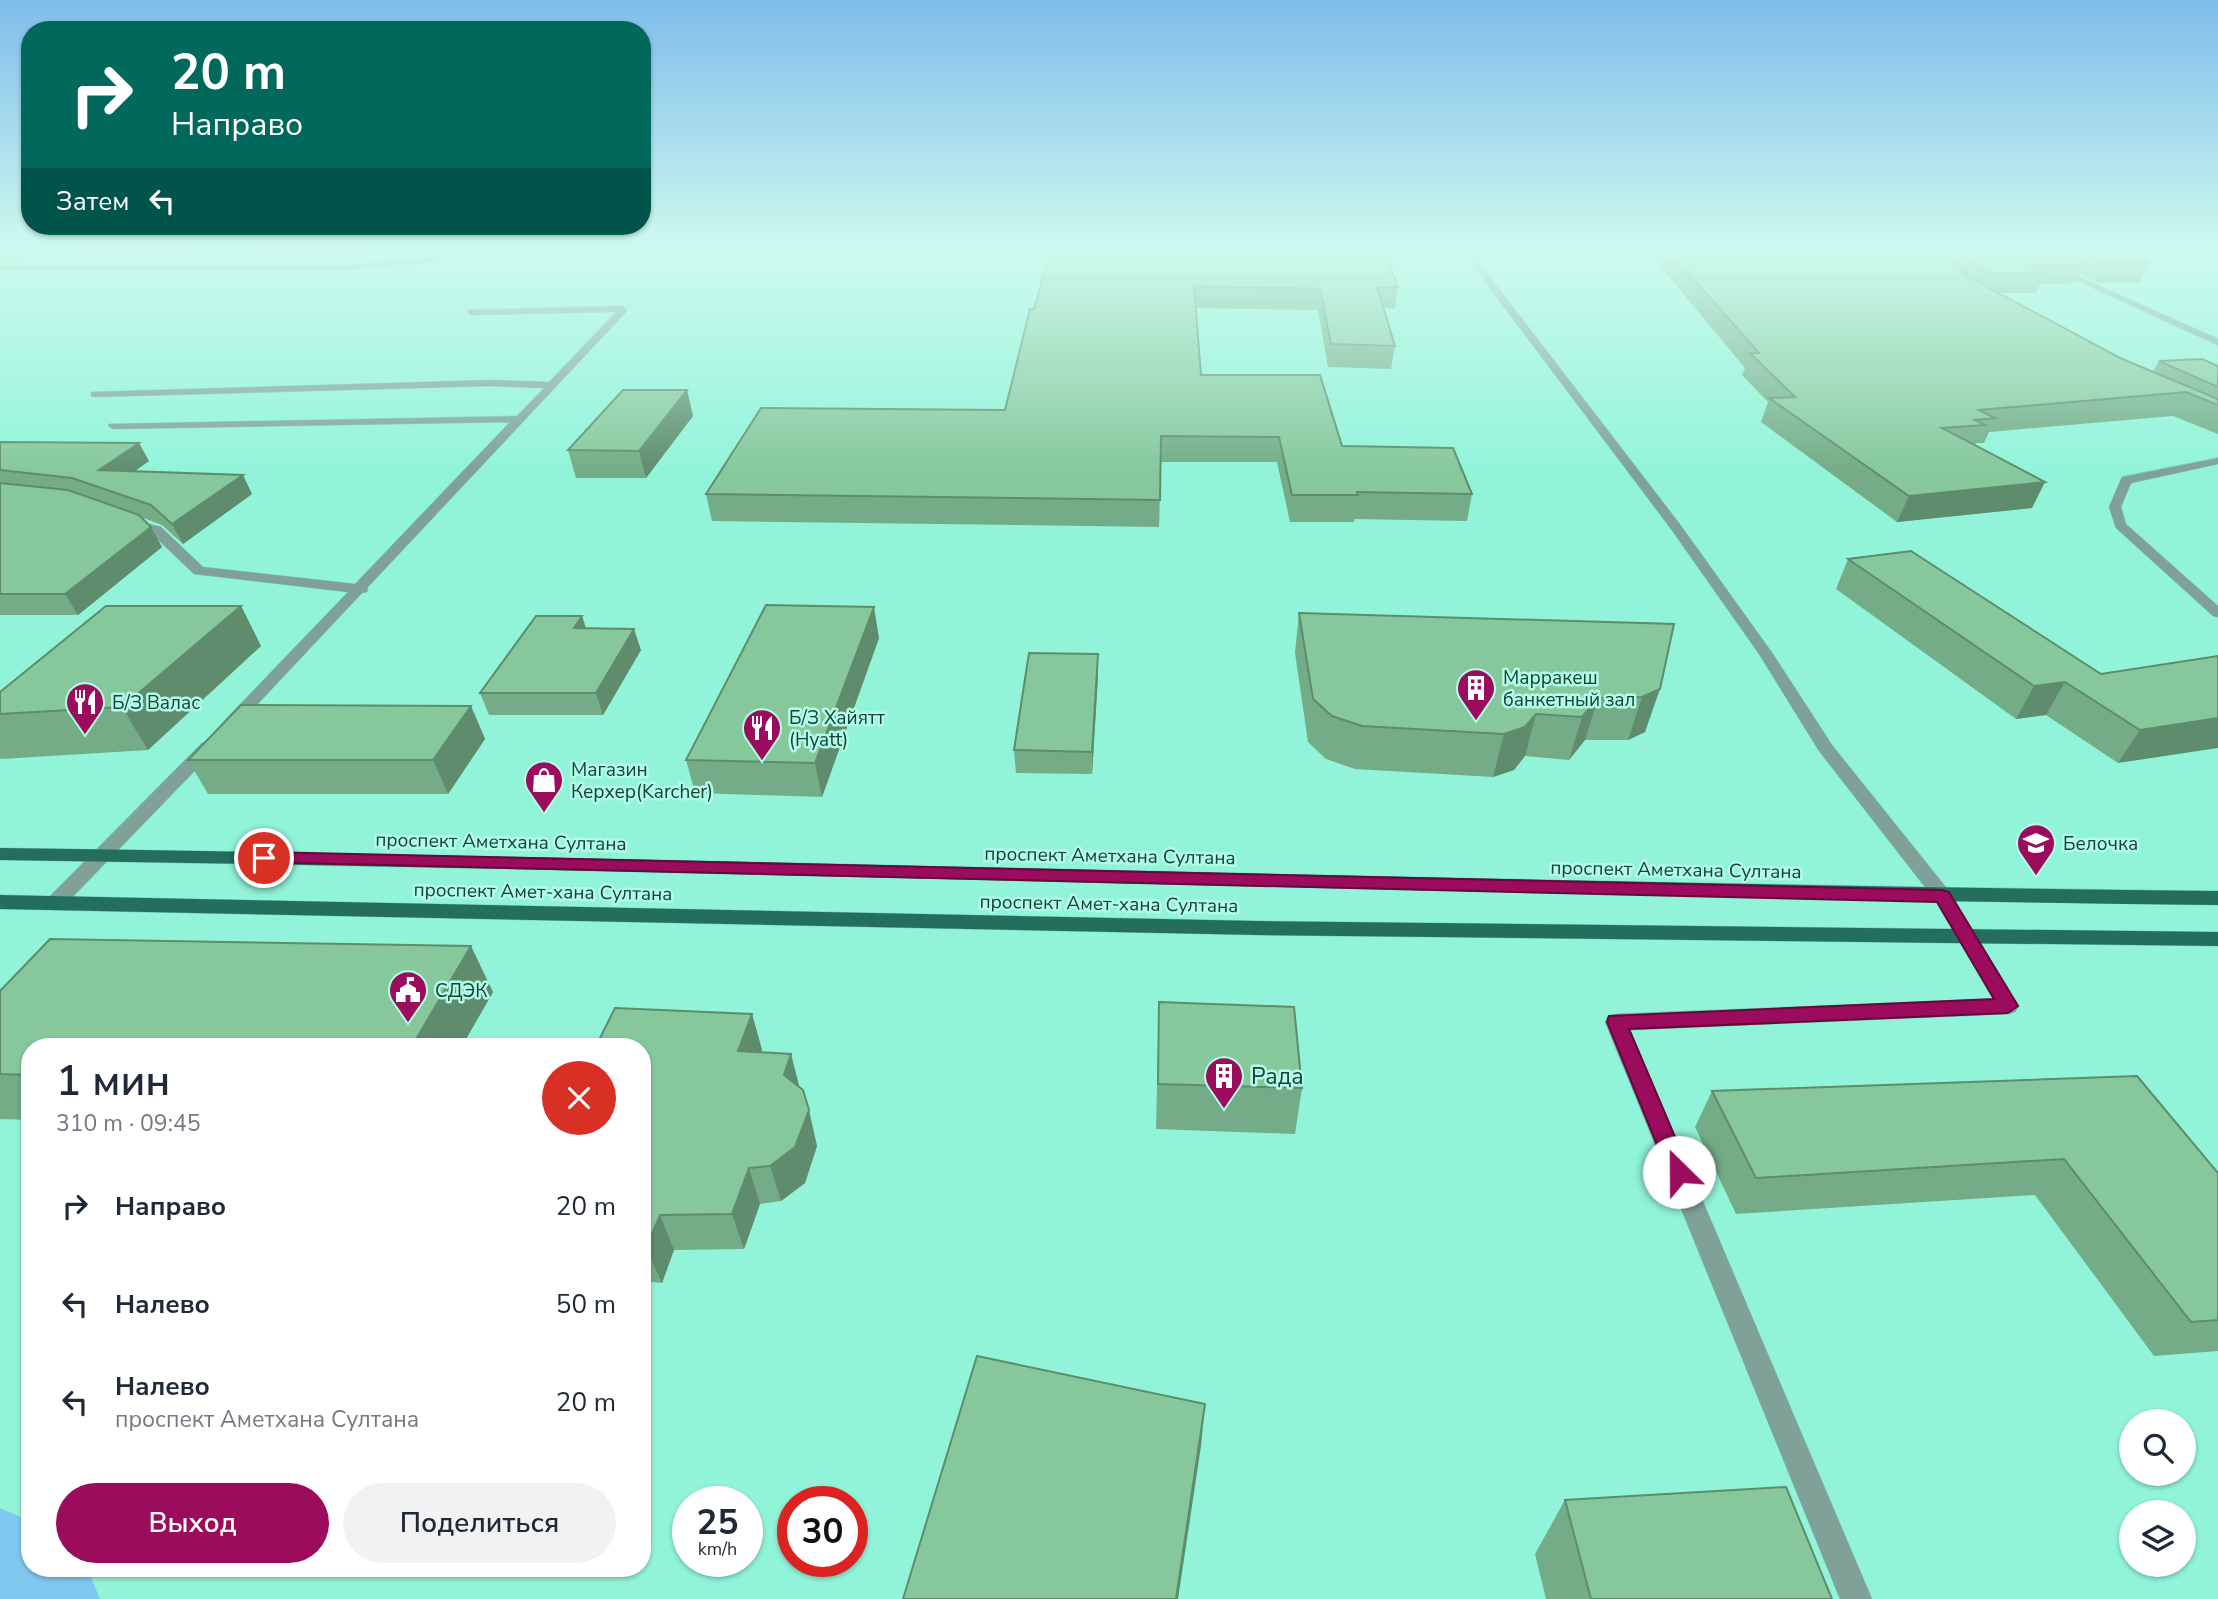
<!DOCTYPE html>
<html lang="ru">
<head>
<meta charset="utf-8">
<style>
	:root { --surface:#fff; --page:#f2f2f3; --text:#1f2937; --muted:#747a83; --accent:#9b0c5c }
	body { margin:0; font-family:"Nunito Sans",sans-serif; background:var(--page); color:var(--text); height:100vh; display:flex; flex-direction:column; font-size:26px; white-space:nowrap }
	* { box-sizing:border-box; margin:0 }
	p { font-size:23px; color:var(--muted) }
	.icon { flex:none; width:38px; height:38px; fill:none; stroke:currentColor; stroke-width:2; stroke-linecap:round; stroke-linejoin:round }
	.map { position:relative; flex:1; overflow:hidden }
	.details { position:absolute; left:21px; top:1038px; width:630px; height:539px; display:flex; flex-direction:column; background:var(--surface); border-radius:28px; box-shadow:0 2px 5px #0004 }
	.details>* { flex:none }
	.hud { position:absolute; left:21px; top:21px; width:630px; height:214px; border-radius:28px; box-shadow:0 2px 5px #0004; background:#00695c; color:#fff; overflow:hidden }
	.fabs { position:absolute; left:2119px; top:1409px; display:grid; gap:14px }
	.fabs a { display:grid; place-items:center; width:77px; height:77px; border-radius:50%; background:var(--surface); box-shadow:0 2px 5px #0004; font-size:35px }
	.speed { position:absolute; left:672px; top:1486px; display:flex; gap:14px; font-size:35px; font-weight:700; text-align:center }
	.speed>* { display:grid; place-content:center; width:91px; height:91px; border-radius:50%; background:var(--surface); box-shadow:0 2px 5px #0004; line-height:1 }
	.speed small { font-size:18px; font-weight:400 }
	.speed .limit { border:10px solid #d22; background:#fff; color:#111 }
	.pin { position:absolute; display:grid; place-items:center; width:60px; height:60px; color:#fff; margin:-30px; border:4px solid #fff; border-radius:50%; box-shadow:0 2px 7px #0007 }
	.me { position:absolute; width:77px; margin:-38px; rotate:337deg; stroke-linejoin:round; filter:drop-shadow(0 0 5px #0008) }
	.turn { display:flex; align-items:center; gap:24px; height:147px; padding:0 35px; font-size:32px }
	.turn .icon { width:91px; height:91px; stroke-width:2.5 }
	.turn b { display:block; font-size:49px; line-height:60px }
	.then { display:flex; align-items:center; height:66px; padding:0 35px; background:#0003; gap:14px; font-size:26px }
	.round { display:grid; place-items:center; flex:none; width:74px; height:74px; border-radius:37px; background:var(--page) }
	.headline { display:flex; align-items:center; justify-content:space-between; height:119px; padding:0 35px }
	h1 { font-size:42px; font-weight:600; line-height:52px }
	.button { display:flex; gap:14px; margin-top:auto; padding:14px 35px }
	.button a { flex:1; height:80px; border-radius:42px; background:var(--accent); color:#fff; font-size:28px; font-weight:600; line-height:80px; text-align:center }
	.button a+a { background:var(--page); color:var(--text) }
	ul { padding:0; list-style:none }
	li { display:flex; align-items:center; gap:21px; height:98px; padding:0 35px }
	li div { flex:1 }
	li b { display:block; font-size:26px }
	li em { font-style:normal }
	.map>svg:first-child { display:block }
	.green { fill:#f3abc6 }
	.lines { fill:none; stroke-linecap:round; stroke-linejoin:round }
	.canal { fill:#81c8f0; fill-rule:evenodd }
	.street-casing { stroke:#79d0b9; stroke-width:1 }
	.primary-casing { stroke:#79d0b9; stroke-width:1 }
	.street { fill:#7fa197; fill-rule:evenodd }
	.primary { fill:#236e5d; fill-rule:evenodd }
	.wall { fill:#73ac86 }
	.shaded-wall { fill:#5e8c6d }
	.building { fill:#86c89c; stroke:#5e8c6d; stroke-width:2 }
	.route { fill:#9b0c5c; stroke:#65083c; stroke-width:2 }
	.labels { text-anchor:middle; stroke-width:5; stroke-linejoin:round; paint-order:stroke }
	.poi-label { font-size:19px; fill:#174137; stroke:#b1fde7; text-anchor:start }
	.street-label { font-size:19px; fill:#174137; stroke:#b1fde7 }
	.near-poi-label { font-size:23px; fill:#174137; stroke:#b1fde7; text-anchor:start }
</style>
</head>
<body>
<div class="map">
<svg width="2218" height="1599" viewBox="0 0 2218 1599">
	<rect width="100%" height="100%" fill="#91f4d9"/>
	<path class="green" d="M72,249H440L423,254L254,256L241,250C206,252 100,265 72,249Z"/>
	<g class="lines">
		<polygon class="canal" points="0,1508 30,1521 30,1568 87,1568 100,1599 0,1599"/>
		<defs>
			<g id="street">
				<polygon points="469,249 487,249 429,262 354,269 0,270 0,266 354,265 429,258"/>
				<polygon points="1473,249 1481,249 1480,264 1679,523 1773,654 1832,745 1949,891 2019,1006 2015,1012 2008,1014 1630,1030 1872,1599 1840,1599 1605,1022 1608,1016 1616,1014 1993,999 1935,900 1819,751 1759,654 1671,529 1473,266"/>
				<polygon points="2007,249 2018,249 2218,339 2218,345"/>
				<polygon points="624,306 627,311 368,587 367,592 362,593 238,725 226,725 224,722 226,719 348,592 194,574 151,533 125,524 125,518 161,527 203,567 355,584 510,422 113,429 108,426 109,424 517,416 544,388 491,386 95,397 91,396 91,392 491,380 549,382 616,312 470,315 467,310"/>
				<polygon points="2218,458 2218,464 2131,483 2121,507 2126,524 2218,606 2218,617 2213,616 2116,528 2109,507 2122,477"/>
				<polygon points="208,742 214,743 216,747 214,751 62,908 48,908 45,903 48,898 202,743"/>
			</g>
			<g id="primary">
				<path d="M0,848C739,858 1479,883 2218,891V905C1479,896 739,870 0,860Z"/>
				<polygon points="0,895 1257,921 2218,932 2218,946 1257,935 0,909"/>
			</g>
		</defs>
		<use href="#street" class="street-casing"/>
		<use href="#primary" class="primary-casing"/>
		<use href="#street" class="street"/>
		<use href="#primary" class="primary"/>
	</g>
	<g class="wall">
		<polygon points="0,249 41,249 17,263 0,264"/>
		<polygon points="1051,249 1398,287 1395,309 1383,308 1395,346 1391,369 1328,367 1318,310 1195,308 1201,375 1342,446 1472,494 1467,521 1354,519 1354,522 1290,522 1277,462 1161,462 1159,527 712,521 706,494 1005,410"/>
		<polygon points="1646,249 2134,249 2131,255 2150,262 2140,282 2099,283 2080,274 2075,283 2040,284 2036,293 1998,293 2120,358 2153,372 2159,361 2218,366 2218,434 2173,416 1989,432 1984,443 1976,443 1975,446 2032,508 1897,522 1761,422 1768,402 1742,375 1745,368"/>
		<polygon points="693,416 646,478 576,478 568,450"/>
		<polygon points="0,442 149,461 135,471 252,494 183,544 162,525 141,517 162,547 78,615 0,615"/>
		<polygon points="1848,559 2101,674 2218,656 2118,763 2046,715 2016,719 1836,589"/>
		<polygon points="241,606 261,646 148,750 1,759 0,758 0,692"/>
		<polygon points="1299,613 1674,624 1645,732 1628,740 1585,740 1569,760 1525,756 1514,770 1493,777 1355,769 1326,759 1308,742 1295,653"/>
		<polygon points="586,628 641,650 603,715 489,715 480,693"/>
		<polygon points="879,638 822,797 695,793 686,760"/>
		<polygon points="1098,676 1092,774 1016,773 1014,750"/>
		<polygon points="471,706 485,739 448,794 208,794 188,760"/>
		<polygon points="0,991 493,992 462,1046 30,1046 30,1120 0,1119"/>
		<polygon points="1159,1002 1302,1088 1295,1134 1156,1129"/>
		<polygon points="752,1014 762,1050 761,1052 799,1087 817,1146 805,1183 781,1201 760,1204 744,1249 674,1250 662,1283 642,1281 642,1046"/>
		<polygon points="1712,1091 2218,1173 2218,1351 2154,1356 2035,1195 1736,1214 1695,1127"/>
		<polygon points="1565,1500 1832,1599 1546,1599 1535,1554"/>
	</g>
	<g class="shaded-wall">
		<polygon points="10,249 41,249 17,263"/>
		<polygon points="687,390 693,416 646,478 639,451"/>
		<polygon points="139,443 149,461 109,489 99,470"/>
		<polygon points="243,475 252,494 183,544 172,524"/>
		<polygon points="2045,482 2032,508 1897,522 1909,496"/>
		<polygon points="151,527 162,547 78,615 65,594"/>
		<polygon points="241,606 261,646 148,750 122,707"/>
		<polygon points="874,607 879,638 822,797 815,763"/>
		<polygon points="582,616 589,637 574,628"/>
		<polygon points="634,629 641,650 603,715 596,693"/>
		<polygon points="1098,654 1098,676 1092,774 1092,752"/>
		<polygon points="2065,682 2046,715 2016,719 2034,686"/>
		<polygon points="1660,689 1645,732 1628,740 1642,697"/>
		<polygon points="1598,698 1585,740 1569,760 1582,717"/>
		<polygon points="471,706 485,739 448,794 433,760"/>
		<polygon points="1536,714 1525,756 1514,770 1493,777 1504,734"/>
		<polygon points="2218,718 2218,748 2118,763 2140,730"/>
		<polygon points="471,946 493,992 462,1046 412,1046"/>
		<polygon points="752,1014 762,1050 748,1087 738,1051"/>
		<polygon points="791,1054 800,1089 784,1075"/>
		<polygon points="809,1110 817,1146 805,1183 781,1201 770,1166"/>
		<polygon points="749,1168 760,1204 744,1249 732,1214"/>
		<polygon points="660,1215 674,1250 662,1283 646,1248"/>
		<polygon points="1205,1404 1201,1446 1178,1599 1176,1599"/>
	</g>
	<g class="building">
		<polygon points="1051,249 1383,249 1398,287 1377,287 1395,346 1331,344 1320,289 1194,286 1201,375 1320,375 1342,446 1453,448 1472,494 1357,492 1358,495 1292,495 1279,437 1161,436 1160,500 706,494 761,408 1005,410 1030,309 1034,309"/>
		<polygon points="1667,249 1927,249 1969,273 1961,273 2120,358 2218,399 2218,405 2186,392 1979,410 1995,418 1975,420 1985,425 1942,428 2045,482 1909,496 1769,398 1795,397 1750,353 1759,353"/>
		<polygon points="1948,249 2051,249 2084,264 2030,265 2045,273 1991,273"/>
		<polygon points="2076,249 2117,249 2150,262 2109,263"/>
		<polygon points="2202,359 2218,366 2218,387 2159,361"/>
		<polygon points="623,390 687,390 639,451 568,450"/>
		<polygon points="0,442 139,443 99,470 243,475 172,524 151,505 72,478 0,470"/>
		<polygon points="0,483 68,490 139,515 151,527 65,594 0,594"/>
		<polygon points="1911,551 2101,674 2218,656 2218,718 2140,730 2065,682 2034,686 1848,559"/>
		<polygon points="766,605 874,607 815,763 686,760"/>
		<polygon points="106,606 241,606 122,707 0,714 0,692"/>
		<polygon points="1299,613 1674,624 1660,689 1642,697 1598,698 1582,717 1536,714 1525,727 1504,734 1362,726 1332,716 1313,699"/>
		<polygon points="536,616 582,616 574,628 634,629 596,693 480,693"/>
		<polygon points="1029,653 1098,654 1092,752 1014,750"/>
		<polygon points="241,705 471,706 433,760 188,760"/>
		<polygon points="50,939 471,946 412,1046 30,1046 30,1075 0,1074 0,991"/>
		<polygon points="1159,1002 1294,1007 1302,1088 1158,1084"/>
		<polygon points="615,1008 752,1014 738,1051 791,1054 784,1075 803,1090 809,1110 795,1147 770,1166 749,1168 732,1214 660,1215 646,1248 642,1248 642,1046 596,1046"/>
		<polygon points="2137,1076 2218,1173 2218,1320 2191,1322 2064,1159 1756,1178 1712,1091"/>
		<polygon points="977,1356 1205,1404 1176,1599 903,1599"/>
		<polygon points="1786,1487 1832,1599 1591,1599 1565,1500"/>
	</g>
	<linearGradient id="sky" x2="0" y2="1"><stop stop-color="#7fbceb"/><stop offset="0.53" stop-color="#cefaee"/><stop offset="1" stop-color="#cefaee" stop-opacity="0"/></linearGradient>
	<rect width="2218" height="473" fill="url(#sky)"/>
	<polygon class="route" points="264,852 1942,890 1949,892 2018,1006 2008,1013 1629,1029 1690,1172 1687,1179 1679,1182 1671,1179 1668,1172 1607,1022 1609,1016 1994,999 1937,902 258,862 255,858"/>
	<defs>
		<symbol id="building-pin" viewBox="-11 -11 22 30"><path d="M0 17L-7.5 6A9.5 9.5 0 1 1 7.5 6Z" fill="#9b0c5c" stroke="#b1fde7"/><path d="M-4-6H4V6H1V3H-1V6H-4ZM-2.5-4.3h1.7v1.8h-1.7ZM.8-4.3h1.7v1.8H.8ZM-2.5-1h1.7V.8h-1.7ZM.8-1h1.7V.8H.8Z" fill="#fff"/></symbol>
		<symbol id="restaurant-pin" viewBox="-11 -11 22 30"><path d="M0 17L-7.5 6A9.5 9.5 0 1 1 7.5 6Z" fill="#9b0c5c" stroke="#b1fde7"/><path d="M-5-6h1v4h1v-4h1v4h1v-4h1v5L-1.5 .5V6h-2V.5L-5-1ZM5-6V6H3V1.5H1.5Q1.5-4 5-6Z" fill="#fff"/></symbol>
		<symbol id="shop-pin" viewBox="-11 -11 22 30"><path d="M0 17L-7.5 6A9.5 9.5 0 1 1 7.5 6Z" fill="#9b0c5c" stroke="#b1fde7"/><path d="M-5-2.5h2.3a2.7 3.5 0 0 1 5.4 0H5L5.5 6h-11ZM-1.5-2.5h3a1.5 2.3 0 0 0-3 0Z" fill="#fff"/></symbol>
		<symbol id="school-pin" viewBox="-11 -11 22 30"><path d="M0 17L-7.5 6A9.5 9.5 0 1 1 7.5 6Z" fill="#9b0c5c" stroke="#b1fde7"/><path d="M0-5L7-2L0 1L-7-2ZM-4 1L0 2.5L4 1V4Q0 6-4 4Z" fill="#fff"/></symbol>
		<symbol id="civic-pin" viewBox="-11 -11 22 30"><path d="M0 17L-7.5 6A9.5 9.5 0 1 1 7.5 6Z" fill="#9b0c5c" stroke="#b1fde7"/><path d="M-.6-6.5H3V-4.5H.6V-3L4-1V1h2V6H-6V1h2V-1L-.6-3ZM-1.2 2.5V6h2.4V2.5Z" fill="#fff"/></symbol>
	</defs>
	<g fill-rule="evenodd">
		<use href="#building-pin" x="1454" y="666" width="44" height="60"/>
		<use href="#restaurant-pin" x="63" y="680" width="44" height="60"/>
		<use href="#restaurant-pin" x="740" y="706" width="44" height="60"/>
		<use href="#shop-pin" x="522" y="758" width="44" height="60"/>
		<use href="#school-pin" x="2014" y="821" width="44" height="60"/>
		<use href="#civic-pin" x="386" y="968" width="44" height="60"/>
		<use href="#building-pin" x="1202" y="1054" width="44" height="60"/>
	</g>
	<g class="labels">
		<g class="poi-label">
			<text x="1503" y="684">Марракеш<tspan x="1503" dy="22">банкетный зал</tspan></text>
			<text x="112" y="709">Б/З Валас</text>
			<text x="789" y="724">Б/З Хайятт<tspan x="789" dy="22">(Hyatt)</tspan></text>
			<text x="571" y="776">Магазин<tspan x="571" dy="22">Керхер(Karcher)</tspan></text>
			<text x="2063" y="850">Белочка</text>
			<text x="435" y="997">СДЭК</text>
		</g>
		<g class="street-label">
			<text transform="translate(501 841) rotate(1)" y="7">проспект Аметхана Султана</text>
			<text transform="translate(1110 855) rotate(1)" y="7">проспект Аметхана Султана</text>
			<text transform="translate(1676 869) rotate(1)" y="7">проспект Аметхана Султана</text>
			<text transform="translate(543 891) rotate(1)" y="7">проспект Амет-хана Султана</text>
			<text transform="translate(1109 903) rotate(1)" y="7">проспект Амет-хана Султана</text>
		</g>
		<g class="near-poi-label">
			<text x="1251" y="1084">Рада</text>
		</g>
	</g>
</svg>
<div class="fabs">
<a><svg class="icon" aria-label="search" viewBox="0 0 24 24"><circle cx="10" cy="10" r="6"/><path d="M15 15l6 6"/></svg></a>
<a><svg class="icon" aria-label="layers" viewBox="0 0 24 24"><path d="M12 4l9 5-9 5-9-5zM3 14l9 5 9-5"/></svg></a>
</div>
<div class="speed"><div>25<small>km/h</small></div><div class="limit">30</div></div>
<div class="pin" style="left:264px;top:858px;background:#d93025"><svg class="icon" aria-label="arrive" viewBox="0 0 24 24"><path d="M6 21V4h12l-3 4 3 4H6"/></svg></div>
<svg class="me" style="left:1679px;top:1172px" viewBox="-20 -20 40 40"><circle r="19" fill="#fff"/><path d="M0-13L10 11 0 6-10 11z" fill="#9b0c5c"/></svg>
<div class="hud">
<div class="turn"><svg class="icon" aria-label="right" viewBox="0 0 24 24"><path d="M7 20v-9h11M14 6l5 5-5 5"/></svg><div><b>20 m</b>Направо</div></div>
<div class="then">Затем<svg class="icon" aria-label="left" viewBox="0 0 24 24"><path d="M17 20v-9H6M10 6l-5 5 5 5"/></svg></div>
</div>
<section class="details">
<div class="headline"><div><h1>1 мин</h1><p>310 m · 09:45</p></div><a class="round" style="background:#d93025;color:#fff"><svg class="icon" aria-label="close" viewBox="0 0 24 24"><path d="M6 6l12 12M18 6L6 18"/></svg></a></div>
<ul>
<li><svg class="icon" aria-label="right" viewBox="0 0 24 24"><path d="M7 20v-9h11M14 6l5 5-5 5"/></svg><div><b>Направо</b></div><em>20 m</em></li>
<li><svg class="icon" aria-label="left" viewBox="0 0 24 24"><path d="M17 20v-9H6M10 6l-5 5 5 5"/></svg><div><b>Налево</b></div><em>50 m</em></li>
<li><svg class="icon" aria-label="left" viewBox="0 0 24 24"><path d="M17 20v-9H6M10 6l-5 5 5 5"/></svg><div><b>Налево</b><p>проспект Аметхана Султана</p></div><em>20 m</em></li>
</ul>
<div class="button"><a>Выход</a><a>Поделиться</a></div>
</section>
</div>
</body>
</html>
